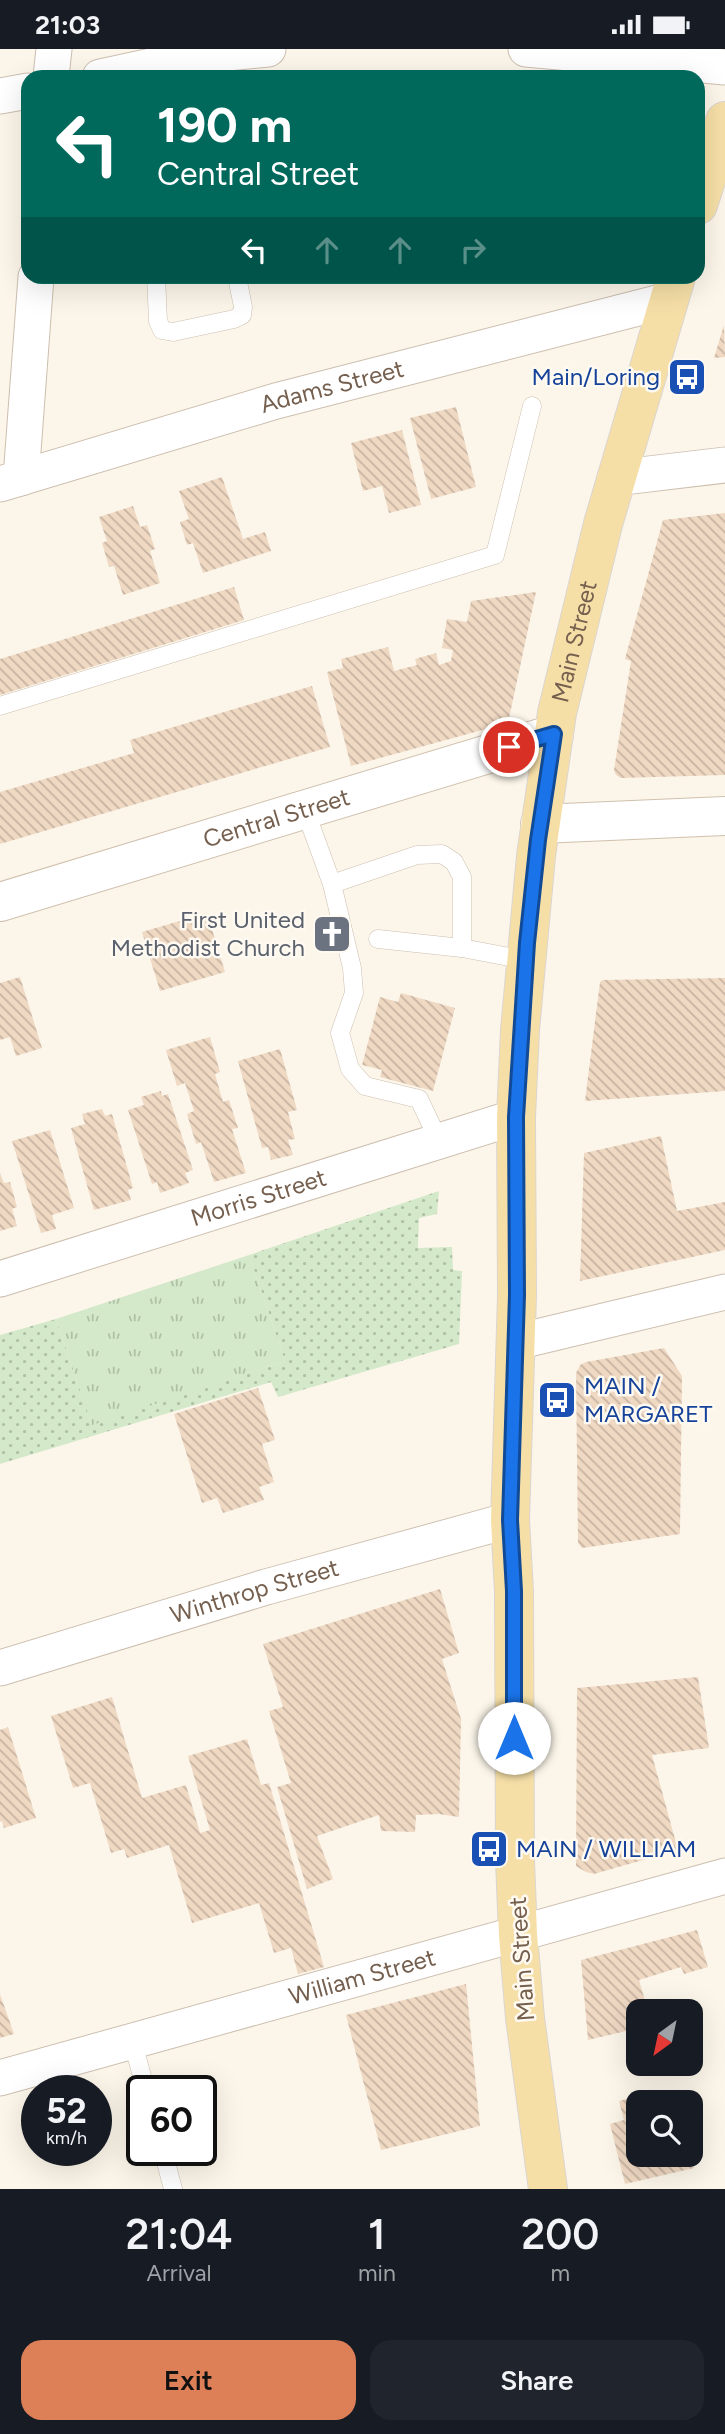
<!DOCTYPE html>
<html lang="en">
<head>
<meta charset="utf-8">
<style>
	:root { --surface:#171b24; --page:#20242c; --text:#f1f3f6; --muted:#9ea1a6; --accent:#de8057 }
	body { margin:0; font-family:Figtree,sans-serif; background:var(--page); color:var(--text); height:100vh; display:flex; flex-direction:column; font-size:26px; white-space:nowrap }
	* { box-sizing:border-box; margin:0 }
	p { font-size:23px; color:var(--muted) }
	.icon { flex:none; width:38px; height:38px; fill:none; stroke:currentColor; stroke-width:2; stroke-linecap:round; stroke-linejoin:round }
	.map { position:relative; height:2140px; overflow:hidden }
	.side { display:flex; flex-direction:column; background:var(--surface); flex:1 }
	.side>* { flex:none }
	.banner { position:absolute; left:21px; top:21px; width:684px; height:214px; border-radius:21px; box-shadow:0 7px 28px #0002; background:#00695c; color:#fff; overflow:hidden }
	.needle { width:46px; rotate:213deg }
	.controls { position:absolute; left:626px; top:1950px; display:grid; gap:14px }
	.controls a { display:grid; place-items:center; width:77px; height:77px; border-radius:14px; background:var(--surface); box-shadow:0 7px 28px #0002; font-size:35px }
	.speed { position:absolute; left:21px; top:2026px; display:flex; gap:14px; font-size:35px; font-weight:700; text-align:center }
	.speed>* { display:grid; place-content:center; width:91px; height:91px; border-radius:50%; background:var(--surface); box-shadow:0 7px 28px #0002; line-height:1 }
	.speed small { font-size:18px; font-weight:400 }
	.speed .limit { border:4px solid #111; border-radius:10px; background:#fff; color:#111 }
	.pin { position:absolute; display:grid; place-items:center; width:60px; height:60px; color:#fff; margin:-30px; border:4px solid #fff; border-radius:50%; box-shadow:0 2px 7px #0007 }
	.me { position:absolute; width:77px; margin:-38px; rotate:0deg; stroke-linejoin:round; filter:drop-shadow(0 0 5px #0008) }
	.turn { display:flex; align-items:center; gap:24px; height:147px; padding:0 21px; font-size:32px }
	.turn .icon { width:91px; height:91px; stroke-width:2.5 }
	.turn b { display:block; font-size:49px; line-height:60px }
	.lanes { display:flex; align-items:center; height:66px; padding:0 21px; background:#0003; justify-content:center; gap:35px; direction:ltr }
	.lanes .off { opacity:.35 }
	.eta { display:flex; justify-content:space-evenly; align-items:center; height:119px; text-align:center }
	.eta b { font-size:42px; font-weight:600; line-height:49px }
	.primary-button { display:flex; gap:14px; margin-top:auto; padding:14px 21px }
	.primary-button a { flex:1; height:80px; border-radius:21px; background:var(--accent); color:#111; font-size:28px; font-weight:600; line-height:80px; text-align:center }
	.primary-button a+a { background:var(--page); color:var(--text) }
	.status { display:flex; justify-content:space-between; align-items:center; height:49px; padding:0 35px; background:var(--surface); direction:ltr }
	.status svg { height:19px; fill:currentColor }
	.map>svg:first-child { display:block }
	.grass { fill:url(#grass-dots) }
	.park { fill:url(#park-tufts) }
	.building { fill:url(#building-back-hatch) }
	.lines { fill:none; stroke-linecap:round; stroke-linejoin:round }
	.service-casing { stroke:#cdbfb0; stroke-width:19 }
	.minor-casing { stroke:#cdbfb0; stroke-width:37 }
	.secondary-casing { stroke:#d0c0ae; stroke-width:40 }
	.primary-casing { stroke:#dbd5d1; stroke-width:40 }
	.service { stroke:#fff; stroke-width:18 }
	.minor { stroke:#fff; stroke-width:35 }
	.secondary { stroke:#fff; stroke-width:38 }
	.primary { stroke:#f6dfa7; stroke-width:38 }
	.route-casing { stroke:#114b97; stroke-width:18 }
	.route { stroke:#1a73e8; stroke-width:12 }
	.labels { text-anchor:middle; stroke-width:5; stroke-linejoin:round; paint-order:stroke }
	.transit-label { font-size:24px; fill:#164399; stroke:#fefaf1; text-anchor:start }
	.street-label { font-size:24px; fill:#755f4e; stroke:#fefaf1 }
	.worship-label { font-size:24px; fill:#5b616d; stroke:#fefaf1; text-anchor:end }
</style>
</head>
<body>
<div class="status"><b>21:03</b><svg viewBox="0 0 49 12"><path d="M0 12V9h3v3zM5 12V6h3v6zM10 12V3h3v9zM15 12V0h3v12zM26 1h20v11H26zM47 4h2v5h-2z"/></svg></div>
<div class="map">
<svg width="725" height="2140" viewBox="0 0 725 2140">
	<defs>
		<pattern id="grass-dots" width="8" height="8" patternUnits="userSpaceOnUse" patternTransform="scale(1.75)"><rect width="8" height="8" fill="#d3e9c9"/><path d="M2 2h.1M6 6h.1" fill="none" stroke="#b0c0a5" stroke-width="1.8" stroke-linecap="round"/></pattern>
		<pattern id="park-tufts" width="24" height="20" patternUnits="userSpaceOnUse" patternTransform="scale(1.75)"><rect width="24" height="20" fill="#d3e9c9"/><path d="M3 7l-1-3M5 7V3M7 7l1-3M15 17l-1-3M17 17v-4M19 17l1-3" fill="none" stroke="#b0c0a5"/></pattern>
		<pattern id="building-back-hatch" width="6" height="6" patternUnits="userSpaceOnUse" patternTransform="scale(1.75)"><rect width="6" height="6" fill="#f0d9c3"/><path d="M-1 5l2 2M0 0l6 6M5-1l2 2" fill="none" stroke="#c7b3a1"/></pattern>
	</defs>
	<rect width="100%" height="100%" fill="#fcf6ea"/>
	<polygon class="grass" points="439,1142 437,1165 419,1169 418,1199 452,1198 453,1221 462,1222 459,1295 278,1348 271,1333 0,1415 0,1286 56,1270 92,1375 285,1312 249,1206"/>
	<polygon class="park" points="249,1206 285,1312 92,1376 56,1270"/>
	<g class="building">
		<polygon points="724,276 725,308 714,309"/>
		<polygon points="456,358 476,438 431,450 410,369"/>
		<polygon points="402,381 421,456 389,464 382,437 363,442 351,394"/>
		<polygon points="222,428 243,490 265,483 271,502 203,524 193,494 187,496 180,473 189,470 179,442"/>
		<polygon points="133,457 140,478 147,476 155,500 150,502 160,534 123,546 114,517 109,518 102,494 107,492 99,468"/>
		<polygon points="725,464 725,726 621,729 616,726 614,721 631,612 625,610 663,471"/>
		<polygon points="234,538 244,571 0,646 0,610"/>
		<polygon points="536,543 508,674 351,717 327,623 343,619 341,610 388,598 394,622 417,616 415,610 436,604 439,616 451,612 453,601 442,599 447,570 467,573 471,552"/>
		<polygon points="312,637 330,698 0,795 0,743 134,704 130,691"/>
		<polygon points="207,864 225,923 160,942 142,883"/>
		<polygon points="20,928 42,999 16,1007 10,988 0,991 0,934"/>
		<polygon points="725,929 725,1042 585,1052 600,933 603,931"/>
		<polygon points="401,944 455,959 433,1042 380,1028 382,1021 362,1016 380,948 398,953"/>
		<polygon points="210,988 220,1023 215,1025 223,1053 229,1051 238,1079 232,1080 246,1124 214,1133 201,1093 196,1095 187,1065 194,1062 185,1034 177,1037 166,1001"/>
		<polygon points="280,1000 297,1061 288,1063 295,1090 288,1091 293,1106 271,1111 268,1098 262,1099 238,1012"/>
		<polygon points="161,1042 162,1047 168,1045 193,1121 185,1124 189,1134 160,1144 157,1133 152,1135 128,1061 144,1056 141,1048"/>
		<polygon points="102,1060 105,1067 112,1065 133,1139 128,1141 131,1151 94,1161 71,1079 85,1075 82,1065"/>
		<polygon points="50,1081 74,1159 52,1166 56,1180 41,1184 12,1092"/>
		<polygon points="661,1087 677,1162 725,1153 725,1201 580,1232 584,1104"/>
		<polygon points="0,1124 4,1134 10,1133 17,1158 12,1160 17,1177 0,1182"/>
		<polygon points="664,1299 682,1327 680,1485 582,1499 578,1494 576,1324 580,1316 586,1313"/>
		<polygon points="258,1339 275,1391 262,1395 274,1433 259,1438 264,1451 223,1464 217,1449 202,1454 174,1365"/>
		<polygon points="440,1540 459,1604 442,1610 461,1670 459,1768 439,1765 416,1766 415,1783 381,1782 379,1766 317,1787 333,1830 307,1840 277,1738 291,1734 269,1662 283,1658 263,1595"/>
		<polygon points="698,1628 709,1699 652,1706 678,1801 594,1825 586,1823 576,1817 577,1639"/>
		<polygon points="112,1648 142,1749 186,1736 200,1784 210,1781 188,1707 247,1690 261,1736 269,1734 324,1918 298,1925 291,1899 274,1904 259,1854 192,1874 169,1796 127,1809 124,1800 111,1804 90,1734 73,1739 51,1667"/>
		<polygon points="8,1678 36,1769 4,1779 2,1772 0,1773 0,1681"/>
		<polygon points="697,1881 708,1918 684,1925 681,1918 639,1931 648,1962 639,1962 639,1979 588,1991 581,1911"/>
		<polygon points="466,1935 480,2077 381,2101 346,1966"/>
		<polygon points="0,1945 14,1985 0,1989"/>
		<polygon points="658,2042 661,2053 639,2053 639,2105 691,2105 694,2119 625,2135 610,2075 624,2071 619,2052"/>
	</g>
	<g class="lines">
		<defs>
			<g id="service">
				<polyline points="156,228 158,272 162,281 173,283 234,270 242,266 243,258 237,228"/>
				<polyline points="0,657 495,506 532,357"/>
				<polyline points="305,761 332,835 352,919 354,944 340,984 350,1020 365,1037 419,1050 439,1092"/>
				<polyline points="332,835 417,806 442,805 454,813 462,828 462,899"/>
				<polyline points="378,890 462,899 525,911"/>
				<polyline points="133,1994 146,2042"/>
				<polyline points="163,2102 173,2140"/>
			</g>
			<g id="minor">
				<polyline points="526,0 725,18"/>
				<polyline points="51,28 54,0"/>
				<polyline points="100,28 198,7 268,0"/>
				<polyline points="0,47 28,42"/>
				<polyline points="21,429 36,228"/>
				<polyline points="615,429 725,416"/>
				<path id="s1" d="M0,435L276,352L669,251"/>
				<path id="s2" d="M0,1230L516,1068"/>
				<polyline points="516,1293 725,1243"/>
				<path id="s3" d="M0,1619L266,1538L510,1471"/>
				<path id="s4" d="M0,2029L725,1827"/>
			</g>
			<g id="secondary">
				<polyline points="540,775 725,767"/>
				<path id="s5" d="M0,853L554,685"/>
			</g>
			<g id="primary">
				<polyline points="698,156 725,72"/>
				<path id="s6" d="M548,2140L525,1969L518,1886L515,1812L514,1542L510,1471L517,1246L516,1068L520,981L536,807L557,664L603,475L676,228"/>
			</g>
		</defs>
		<use href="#service" class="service-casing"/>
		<use href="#minor" class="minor-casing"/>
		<use href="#secondary" class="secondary-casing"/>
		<use href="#primary" class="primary-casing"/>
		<use href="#service" class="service"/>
		<use href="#minor" class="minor"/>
		<use href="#secondary" class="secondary"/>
		<use href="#primary" class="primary"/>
	</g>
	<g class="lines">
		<defs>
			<polyline id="route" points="509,698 554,685 538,791 527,894 516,1068 517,1246 510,1471 514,1542 514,1689"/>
		</defs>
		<use href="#route" class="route-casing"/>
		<use href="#route" class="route"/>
	</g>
	<defs>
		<symbol id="bus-square" viewBox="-11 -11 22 22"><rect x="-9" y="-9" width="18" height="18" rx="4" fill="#1a4fb4" stroke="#fefaf1"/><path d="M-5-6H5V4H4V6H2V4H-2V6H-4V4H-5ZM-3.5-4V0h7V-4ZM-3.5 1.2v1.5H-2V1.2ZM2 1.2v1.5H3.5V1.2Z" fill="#fff"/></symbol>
		<symbol id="church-square" viewBox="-11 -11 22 22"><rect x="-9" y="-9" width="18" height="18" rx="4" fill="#6b7280" stroke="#fefaf1"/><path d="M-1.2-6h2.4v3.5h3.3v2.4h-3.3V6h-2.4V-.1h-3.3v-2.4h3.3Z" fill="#fff"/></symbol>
	</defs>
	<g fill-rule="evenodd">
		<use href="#bus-square" x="665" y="306" width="44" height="44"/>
		<use href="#church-square" x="310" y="863" width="44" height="44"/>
		<use href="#bus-square" x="535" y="1329" width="44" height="44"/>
		<use href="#bus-square" x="467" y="1778" width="44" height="44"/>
	</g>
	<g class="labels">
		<g class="transit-label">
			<text x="660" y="336" text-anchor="end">Main/Loring</text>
			<text x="584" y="1345">MAIN /<tspan x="584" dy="28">MARGARET</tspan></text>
			<text x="516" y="1808">MAIN / WILLIAM</text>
		</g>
		<g class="street-label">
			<text dy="8" stroke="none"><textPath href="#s1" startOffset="346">Adams Street</textPath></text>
			<text dy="8" stroke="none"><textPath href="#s6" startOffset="1554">Main Street</textPath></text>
			<text dy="8" stroke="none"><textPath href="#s5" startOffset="289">Central Street</textPath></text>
			<text dy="8" stroke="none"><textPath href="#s2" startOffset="271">Morris Street</textPath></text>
			<text dy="8" stroke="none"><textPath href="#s3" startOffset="266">Winthrop Street</textPath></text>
			<text transform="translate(522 1910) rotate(-94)" y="8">Main Street</text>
			<text dy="8" stroke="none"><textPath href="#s4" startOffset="376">William Street</textPath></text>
		</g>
		<g class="worship-label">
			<text x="305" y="879">First United<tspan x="305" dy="28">Methodist Church</tspan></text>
		</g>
	</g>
</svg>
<div class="controls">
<a><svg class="needle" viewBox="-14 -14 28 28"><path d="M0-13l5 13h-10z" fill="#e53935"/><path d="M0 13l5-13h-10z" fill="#9ea1a6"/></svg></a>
<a><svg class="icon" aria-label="search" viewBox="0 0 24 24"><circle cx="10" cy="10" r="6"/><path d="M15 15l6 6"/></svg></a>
</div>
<div class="speed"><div>52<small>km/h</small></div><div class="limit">60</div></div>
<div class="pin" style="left:509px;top:698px;background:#d93025"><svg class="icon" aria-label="arrive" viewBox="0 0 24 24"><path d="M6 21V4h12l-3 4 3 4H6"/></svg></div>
<svg class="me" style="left:514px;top:1689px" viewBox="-20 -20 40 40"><circle r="19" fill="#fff"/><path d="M0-13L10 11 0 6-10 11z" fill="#1a73e8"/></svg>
<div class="banner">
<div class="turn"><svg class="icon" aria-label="left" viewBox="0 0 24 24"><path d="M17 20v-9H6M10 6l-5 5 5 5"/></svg><div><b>190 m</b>Central Street</div></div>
<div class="lanes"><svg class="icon" aria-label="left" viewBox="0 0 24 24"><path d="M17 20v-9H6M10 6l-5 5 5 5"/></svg><svg class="icon off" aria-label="ahead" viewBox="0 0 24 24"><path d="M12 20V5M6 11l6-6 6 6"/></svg><svg class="icon off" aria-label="ahead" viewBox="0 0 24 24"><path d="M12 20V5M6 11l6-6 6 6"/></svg><svg class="icon off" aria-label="right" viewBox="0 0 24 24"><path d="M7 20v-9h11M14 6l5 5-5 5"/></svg></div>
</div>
</div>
<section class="side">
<div class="eta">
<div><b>21:04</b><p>Arrival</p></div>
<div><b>1</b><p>min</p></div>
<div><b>200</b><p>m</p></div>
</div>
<div class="primary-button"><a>Exit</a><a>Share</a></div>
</section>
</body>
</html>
